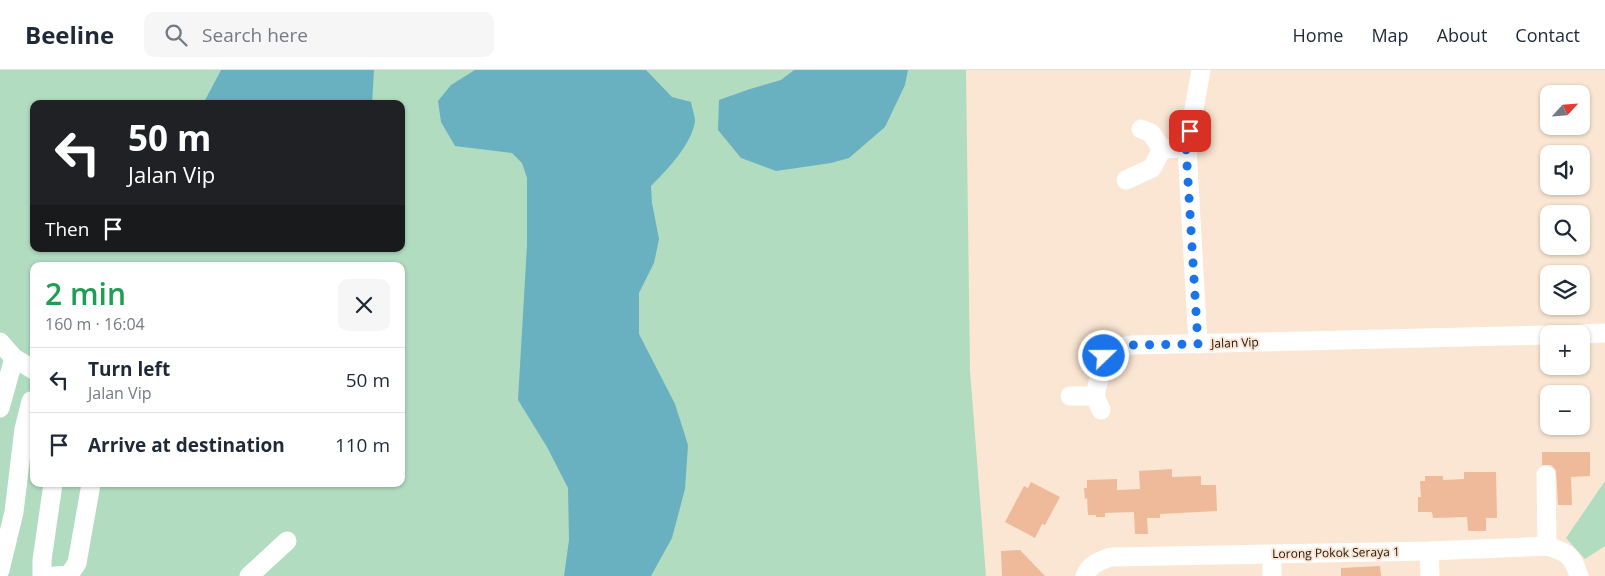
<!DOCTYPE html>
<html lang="en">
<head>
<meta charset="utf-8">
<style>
	:root { --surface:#fff; --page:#f6f6f7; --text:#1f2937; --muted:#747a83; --line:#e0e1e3 }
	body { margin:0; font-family:"Open Sans",sans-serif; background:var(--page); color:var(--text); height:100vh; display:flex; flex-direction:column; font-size:19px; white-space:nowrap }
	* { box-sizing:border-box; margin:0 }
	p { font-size:16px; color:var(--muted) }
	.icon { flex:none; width:28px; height:28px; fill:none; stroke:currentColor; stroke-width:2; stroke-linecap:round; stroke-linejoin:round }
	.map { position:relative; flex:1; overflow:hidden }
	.sheet { position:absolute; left:30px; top:192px; width:375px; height:225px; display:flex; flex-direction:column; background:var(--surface); border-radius:10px; box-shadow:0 1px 4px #0004 }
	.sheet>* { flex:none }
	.guide { position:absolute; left:30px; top:30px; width:375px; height:152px; border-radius:10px; box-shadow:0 1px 4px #0004; background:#202124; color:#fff; overflow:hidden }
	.needle { width:32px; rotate:64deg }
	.tools { position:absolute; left:1540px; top:15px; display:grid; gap:10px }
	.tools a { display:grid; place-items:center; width:50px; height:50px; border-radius:10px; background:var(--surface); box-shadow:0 1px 4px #0004; font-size:25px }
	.pin { position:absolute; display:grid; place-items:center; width:42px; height:42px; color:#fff; margin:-21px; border-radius:10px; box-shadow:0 2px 8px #0006 }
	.me { position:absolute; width:55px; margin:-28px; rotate:68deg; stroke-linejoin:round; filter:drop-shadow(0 0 4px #0008) }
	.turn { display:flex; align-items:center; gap:18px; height:105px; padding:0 15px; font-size:22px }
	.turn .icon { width:65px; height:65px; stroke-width:2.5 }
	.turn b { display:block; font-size:35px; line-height:42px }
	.then { display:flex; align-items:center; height:48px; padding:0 15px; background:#0003; gap:10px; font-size:19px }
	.round { display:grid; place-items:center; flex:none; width:52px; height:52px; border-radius:10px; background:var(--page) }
	.headline { display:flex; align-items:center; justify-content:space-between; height:85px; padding:0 15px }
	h1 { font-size:30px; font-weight:600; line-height:38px; color:#1e9e55 }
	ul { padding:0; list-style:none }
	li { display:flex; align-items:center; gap:15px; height:65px; padding:0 15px; border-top:1px solid var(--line) }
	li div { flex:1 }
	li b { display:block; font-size:19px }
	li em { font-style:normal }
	header { display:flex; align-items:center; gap:30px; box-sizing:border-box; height:70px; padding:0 25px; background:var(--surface); border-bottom:1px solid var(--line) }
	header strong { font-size:24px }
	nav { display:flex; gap:28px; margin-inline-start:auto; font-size:18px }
	.search { width:350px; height:45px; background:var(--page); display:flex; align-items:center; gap:12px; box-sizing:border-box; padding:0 18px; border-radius:10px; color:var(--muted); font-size:19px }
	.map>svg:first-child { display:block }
	.green { fill:#b1dcc0; fill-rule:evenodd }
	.water { fill:#69b1c1 }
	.building { fill:#eeba99 }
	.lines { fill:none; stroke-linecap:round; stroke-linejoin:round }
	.minor { stroke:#fff; stroke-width:19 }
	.route { stroke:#1a73e8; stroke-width:9; stroke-dasharray:0 16.2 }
	.labels { text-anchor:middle; stroke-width:4; stroke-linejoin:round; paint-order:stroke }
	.street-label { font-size:12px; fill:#1a130d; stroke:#fbe6d3 }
</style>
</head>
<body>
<header>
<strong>Beeline</strong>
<div class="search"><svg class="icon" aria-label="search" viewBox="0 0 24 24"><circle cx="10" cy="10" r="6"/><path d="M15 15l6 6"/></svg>Search here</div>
<nav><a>Home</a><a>Map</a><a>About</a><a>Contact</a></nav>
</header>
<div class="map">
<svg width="1605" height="506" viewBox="0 0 1605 506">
	<rect width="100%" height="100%" fill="#fbe6d3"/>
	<g class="green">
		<path d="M0,0H966L970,301L986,506H0ZM34,34H401V179H34ZM34,196H401V414H34Z"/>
		<polygon points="1605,411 1605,476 1585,489 1566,468"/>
	</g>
	<g class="water">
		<polygon points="221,0 374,0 372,34 203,34"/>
		<path d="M475,0H646L672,27L691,32C692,38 695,46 695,51C692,74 667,100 651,116L652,133L659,169L654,193L639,223V264L675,334L688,375L685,419L672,468L651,506H564L569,470L568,418L547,377L518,330L527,175V108L522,93L512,83L455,76L441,52L438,31L451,15Z"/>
		<polygon points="794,0 908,0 905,15 885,57 849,88 831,93 776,101 741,88 718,60 719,30 750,19 781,10"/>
	</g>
	<g class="building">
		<polygon points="1542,382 1590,382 1590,406 1571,407 1572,435 1558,435 1556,400 1551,395 1542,395"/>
		<polygon points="1172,399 1172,407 1201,406 1201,415 1216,415 1217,441 1160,444 1160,448 1147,448 1148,464 1135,464 1134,442 1105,443 1105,447 1096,447 1096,445 1088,445 1087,428 1085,429 1084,418 1087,418 1087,410 1117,409 1117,420 1140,419 1139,401"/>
		<polygon points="1464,402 1496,402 1497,448 1486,448 1486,461 1468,461 1467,447 1433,448 1432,442 1418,442 1418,427 1421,427 1420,411 1425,411 1425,406 1443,406 1443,410 1464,409"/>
		<polygon points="1031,412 1060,427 1045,455 1042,454 1035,468 1005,452 1024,416 1028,418"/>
		<polygon points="1020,480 1045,506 1002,506 1001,481"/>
		<polygon points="1380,496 1381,506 1341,506 1341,498"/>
	</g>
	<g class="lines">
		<g class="minor">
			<polyline points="1141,59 1151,63 1162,79 1187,78"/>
			<polyline points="1126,110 1152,98 1162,79"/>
			<polyline points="1581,264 1605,263"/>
			<polyline points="0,272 14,288 34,300"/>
			<polyline points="1198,274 1187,78 1201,0"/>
			<polyline points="1070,326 1095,326"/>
			<polyline points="0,338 14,288"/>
			<polyline points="1101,340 1095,326 1104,285 1114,278 1133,275 1549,265"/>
			<polyline points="1546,405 1547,476"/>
			<polyline points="1429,481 1430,506"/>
			<polyline points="1272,484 1272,506"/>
			<polyline points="0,500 14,442 24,359 31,331"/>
			<polyline points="42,506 42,490 53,414"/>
			<polyline points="54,506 69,505 77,493 91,414"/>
			<polyline points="249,506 287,471"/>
			<path d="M1085,506C1090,494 1099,491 1111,487L1429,481L1547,476C1567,482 1573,486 1579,506"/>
		</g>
	</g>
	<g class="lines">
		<polyline class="route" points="1104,286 1114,278 1133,275 1198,274 1186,78 1190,61"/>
	</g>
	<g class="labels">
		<g class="street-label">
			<text transform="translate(1235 273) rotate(-2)" y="4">Jalan Vip</text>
			<text transform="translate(1336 483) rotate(-1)" y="4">Lorong Pokok Seraya 1</text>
		</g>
	</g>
</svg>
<div class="tools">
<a><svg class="needle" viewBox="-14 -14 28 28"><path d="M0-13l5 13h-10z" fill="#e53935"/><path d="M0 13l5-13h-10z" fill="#747a83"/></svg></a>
<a><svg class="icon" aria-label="sound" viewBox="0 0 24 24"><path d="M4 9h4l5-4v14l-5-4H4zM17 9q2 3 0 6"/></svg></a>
<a><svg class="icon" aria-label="search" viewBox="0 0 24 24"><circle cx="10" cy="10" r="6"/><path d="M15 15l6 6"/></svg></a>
<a><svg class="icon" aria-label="layers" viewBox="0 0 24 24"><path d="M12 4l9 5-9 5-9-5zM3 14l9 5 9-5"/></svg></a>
<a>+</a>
<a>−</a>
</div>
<div class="pin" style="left:1190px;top:61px;background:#d93025"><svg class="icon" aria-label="arrive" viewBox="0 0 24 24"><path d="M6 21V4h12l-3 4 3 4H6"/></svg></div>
<svg class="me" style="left:1104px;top:286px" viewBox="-20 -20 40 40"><circle r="17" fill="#1a73e8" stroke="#fff" stroke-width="3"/><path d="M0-11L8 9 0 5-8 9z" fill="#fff"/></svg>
<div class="guide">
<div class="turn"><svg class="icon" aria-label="left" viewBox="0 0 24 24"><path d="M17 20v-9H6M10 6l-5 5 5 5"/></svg><div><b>50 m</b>Jalan Vip</div></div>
<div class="then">Then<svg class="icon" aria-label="arrive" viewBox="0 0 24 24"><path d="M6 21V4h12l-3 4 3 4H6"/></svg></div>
</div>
<section class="sheet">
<div class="headline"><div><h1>2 min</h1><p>160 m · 16:04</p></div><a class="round"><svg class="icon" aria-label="close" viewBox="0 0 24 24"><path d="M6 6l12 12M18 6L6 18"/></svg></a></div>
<ul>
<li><svg class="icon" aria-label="left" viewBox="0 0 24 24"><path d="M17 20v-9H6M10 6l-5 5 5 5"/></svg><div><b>Turn left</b><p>Jalan Vip</p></div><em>50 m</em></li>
<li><svg class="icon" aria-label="arrive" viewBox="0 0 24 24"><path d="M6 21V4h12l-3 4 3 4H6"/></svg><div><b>Arrive at destination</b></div><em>110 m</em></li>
</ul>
</section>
</div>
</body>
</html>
